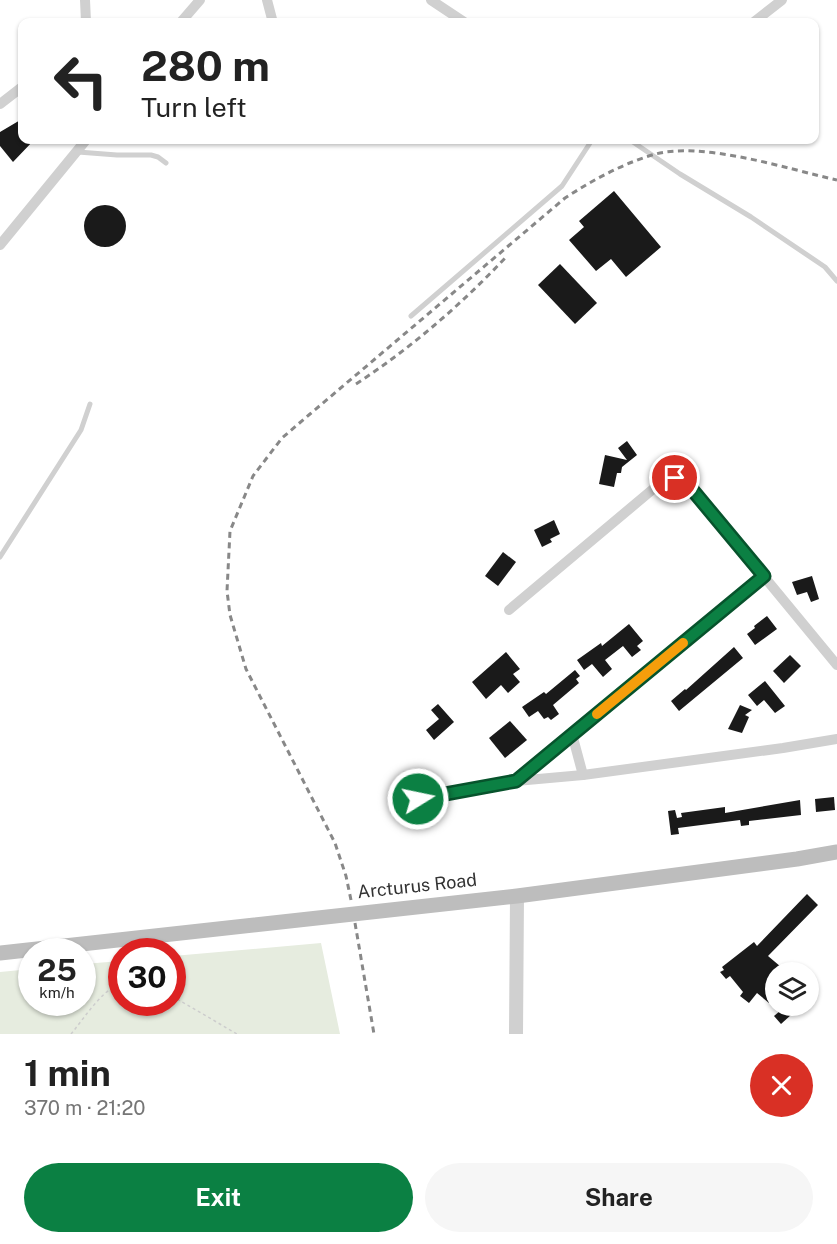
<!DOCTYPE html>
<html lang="en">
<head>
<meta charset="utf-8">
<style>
	:root { --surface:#fff; --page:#f6f6f6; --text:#222; --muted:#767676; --accent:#0b8043 }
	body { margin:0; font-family:"Public Sans",sans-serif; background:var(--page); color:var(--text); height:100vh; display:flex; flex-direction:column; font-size:22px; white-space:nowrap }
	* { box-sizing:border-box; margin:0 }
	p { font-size:20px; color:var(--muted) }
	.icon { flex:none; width:33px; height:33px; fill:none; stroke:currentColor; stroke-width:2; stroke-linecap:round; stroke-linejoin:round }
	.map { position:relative; height:1034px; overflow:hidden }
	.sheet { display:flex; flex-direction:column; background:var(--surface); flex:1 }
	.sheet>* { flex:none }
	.guide { position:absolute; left:18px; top:18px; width:801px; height:126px; border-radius:12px; box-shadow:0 2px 4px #0004; background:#fff; color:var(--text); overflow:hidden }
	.buttons { position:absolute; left:765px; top:962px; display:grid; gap:12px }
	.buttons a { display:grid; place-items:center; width:54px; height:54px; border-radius:50%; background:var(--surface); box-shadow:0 2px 4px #0004; font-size:30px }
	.speed { position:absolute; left:18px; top:938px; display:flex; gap:12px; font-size:30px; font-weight:700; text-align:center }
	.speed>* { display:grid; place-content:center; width:78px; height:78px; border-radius:50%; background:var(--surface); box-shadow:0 2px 4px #0004; line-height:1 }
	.speed small { font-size:15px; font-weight:400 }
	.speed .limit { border:9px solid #d22; background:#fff; color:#111 }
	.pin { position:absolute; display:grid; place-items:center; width:51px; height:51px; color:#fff; margin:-26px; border:3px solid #fff; border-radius:50%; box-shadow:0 2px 6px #0007 }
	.me { position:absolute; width:66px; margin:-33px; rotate:80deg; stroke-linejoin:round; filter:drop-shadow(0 0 4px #0008) }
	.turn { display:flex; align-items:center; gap:21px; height:126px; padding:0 24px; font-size:27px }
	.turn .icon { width:78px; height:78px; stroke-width:2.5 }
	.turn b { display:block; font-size:42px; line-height:51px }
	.round { display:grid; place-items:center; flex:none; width:63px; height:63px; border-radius:32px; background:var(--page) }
	.summary { display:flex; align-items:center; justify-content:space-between; height:102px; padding:0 24px }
	h1 { font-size:36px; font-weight:700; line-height:45px }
	.button { display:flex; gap:12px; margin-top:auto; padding:12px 24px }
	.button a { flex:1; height:69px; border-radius:36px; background:var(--accent); color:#fff; font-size:24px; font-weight:700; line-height:69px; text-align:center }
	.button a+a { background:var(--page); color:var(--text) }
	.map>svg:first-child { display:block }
	.green { fill:#e6ecdf }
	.building { fill:#1a1a1a }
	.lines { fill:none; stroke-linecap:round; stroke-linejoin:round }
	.path { stroke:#cdcdcd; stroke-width:1.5; stroke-dasharray:3 3; stroke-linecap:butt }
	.service { stroke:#d0d0d0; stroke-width:5 }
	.minor { stroke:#d0d0d0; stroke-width:10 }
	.tertiary { stroke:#d0d0d0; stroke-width:14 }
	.secondary { stroke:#bdbdbd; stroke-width:15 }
	.rail { stroke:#888; stroke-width:3; stroke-dasharray:6 4.5; stroke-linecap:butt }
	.route-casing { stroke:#07532c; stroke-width:15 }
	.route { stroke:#0b8043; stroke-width:10 }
	.slow { stroke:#f59e0b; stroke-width:10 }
	.labels { text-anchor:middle; stroke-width:6; stroke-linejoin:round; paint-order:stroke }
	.street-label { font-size:18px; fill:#333; stroke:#fff }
</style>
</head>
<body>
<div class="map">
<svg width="837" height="1034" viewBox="0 0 837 1034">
	<rect width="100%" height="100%" fill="#fff"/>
	<polygon class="green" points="321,943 340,1034 0,1034 0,972 31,969 32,1002 82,1002 83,964 121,961 122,1002 172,1002 173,956"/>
	<g class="building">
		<polygon points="22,119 22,140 34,140 13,162 0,146 0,132"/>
		<polygon points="614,191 661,247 626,277 611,259 596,271 569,240 584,227 579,221"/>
		<circle cx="105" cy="226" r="21"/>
		<polygon points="560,264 597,303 575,324 538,285"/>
		<polygon points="627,441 637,455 622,467 621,473 617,473 614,487 599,484 605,455 627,460 618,448"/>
		<polygon points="554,520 560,534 550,539 552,542 542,547 534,530"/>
		<polygon points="503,552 516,562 498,586 485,576"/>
		<polygon points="812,576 819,599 811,602 807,592 797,595 792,582"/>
		<polygon points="767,616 777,629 755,645 747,634 755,628 754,626"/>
		<polygon points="629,624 643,641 637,646 641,650 632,657 623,646 605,660 612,669 603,677 592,664 584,670 577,660 601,643 602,646"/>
		<polygon points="734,647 743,658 679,711 671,701 685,689 686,690"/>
		<polygon points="506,652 520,669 513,674 520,682 508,693 501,685 486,699 472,682"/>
		<polygon points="790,655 801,666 784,683 773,671"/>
		<polygon points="575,670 580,676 576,679 579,683 553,705 559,714 551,720 548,717 544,719 538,711 529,717 522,707 544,692 546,694"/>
		<polygon points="765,681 785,706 775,713 764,700 757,706 748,695"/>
		<polygon points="438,704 454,722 434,740 426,730 439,719 431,710"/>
		<polygon points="740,705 752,710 745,715 749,717 742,733 728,729"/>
		<polygon points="510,721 527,740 505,758 489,738"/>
		<polygon points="834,797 835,810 816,812 815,799"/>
		<polygon points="800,800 801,815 749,821 749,825 741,826 740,820 678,828 679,834 671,835 668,811 675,810 677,818 682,817 681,813 725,807 725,813"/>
		<polygon points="807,894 818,905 768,956 787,972 776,972 776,995 769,1003 757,993 749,1003 740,996 743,992 730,976 726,979 720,972 724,970 722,967 754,942 757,946"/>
		<polygon points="787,1005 802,1005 781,1024 774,1016"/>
	</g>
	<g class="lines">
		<g class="path">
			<polyline points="172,996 237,1034"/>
			<path d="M71,1034C86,1016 100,992 122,982"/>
		</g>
		<g class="service">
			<polyline points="630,140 680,174 751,217 825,267 837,281"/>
			<polyline points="78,152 117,155 151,155 158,157 166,163"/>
			<polyline points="411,316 562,186 592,140"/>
			<polyline points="0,557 81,430 90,404"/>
		</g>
		<g class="minor">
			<polyline points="85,0 86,22"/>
			<polyline points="267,0 272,19"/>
			<polyline points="431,0 464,22"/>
			<polyline points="181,22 200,0"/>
			<polyline points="754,22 782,0"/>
			<polyline points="0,104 22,87"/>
			<polyline points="0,245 86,140"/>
			<path d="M509,610L665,479C676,478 681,480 690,487L837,665"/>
			<polyline points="583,775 572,734 764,576"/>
			<polyline points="516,781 572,734"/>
			<polyline points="419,799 516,781 583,775 783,748 837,739"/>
		</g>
		<polyline class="tertiary" points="516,1034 517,896"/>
		<polyline class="secondary" points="0,953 517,896 797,859 837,852"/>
		<g class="rail">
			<path d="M356,384C411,348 462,304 507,256"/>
			<path d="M351,900L346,876L335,843L246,669L230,615L227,591L230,531L253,476L282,438L310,414L565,198C593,180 620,165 652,155C701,140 787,169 837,180"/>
			<polyline points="355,923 374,1034"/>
		</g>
	</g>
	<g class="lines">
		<defs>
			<polyline id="route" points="418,799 516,781 764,576 690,487 680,480 675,478"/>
		</defs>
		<use href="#route" class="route-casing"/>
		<use href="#route" class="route"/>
		<polyline class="slow" points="597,714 683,643"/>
	</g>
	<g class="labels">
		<g class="street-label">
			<text transform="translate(417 886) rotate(-6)" y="6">Arcturus Road</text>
		</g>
	</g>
</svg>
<div class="buttons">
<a><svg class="icon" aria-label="layers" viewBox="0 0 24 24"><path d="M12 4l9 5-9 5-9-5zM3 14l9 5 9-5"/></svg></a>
</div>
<div class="speed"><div>25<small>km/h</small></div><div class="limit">30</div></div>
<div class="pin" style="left:675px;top:478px;background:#d93025"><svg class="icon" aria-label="arrive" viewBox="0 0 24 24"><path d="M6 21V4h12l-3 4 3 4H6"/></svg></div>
<svg class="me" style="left:418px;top:799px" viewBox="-20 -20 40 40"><circle r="17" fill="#0b8043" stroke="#fff" stroke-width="3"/><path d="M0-11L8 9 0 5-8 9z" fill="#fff"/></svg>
<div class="guide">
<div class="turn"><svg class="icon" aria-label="left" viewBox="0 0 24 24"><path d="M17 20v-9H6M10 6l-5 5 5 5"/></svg><div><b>280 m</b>Turn left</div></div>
</div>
</div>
<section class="sheet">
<div class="summary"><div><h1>1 min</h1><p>370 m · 21:20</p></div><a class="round" style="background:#d93025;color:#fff"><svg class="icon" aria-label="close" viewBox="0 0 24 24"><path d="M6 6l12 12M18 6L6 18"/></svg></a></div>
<div class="button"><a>Exit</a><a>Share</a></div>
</section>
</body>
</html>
